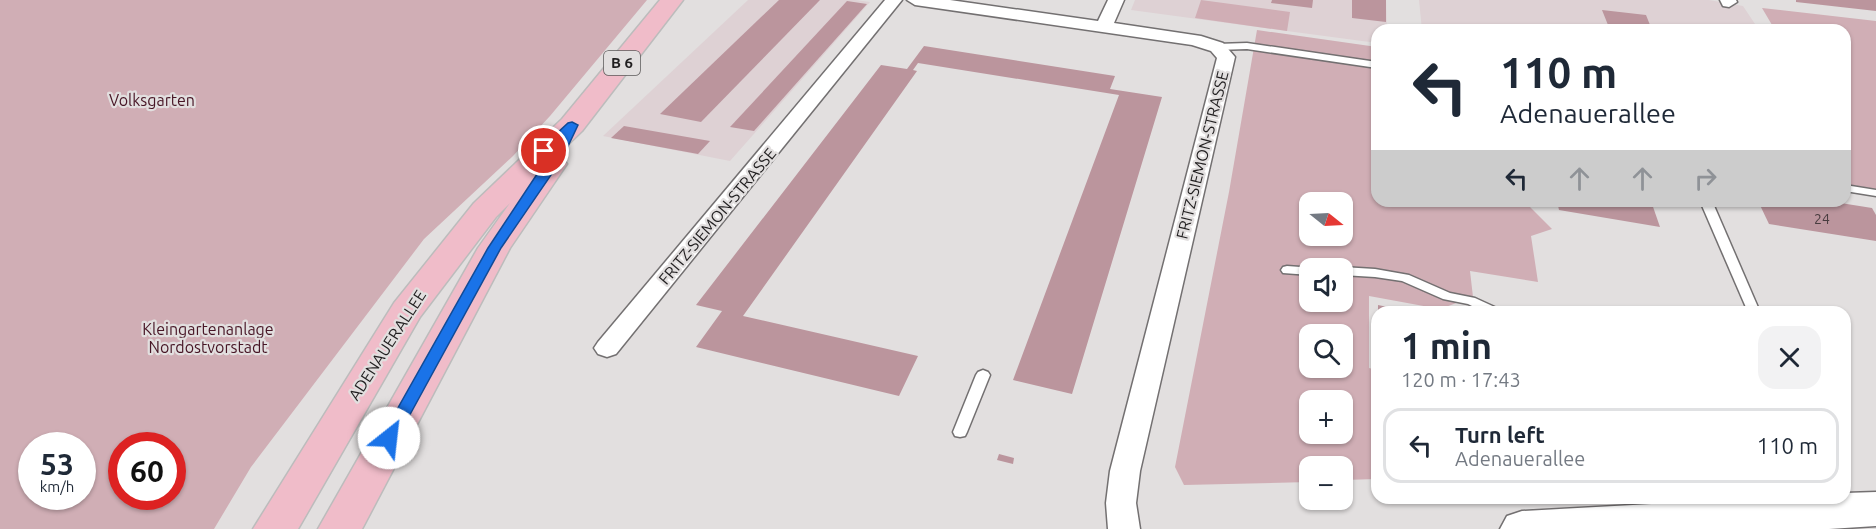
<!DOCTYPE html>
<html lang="en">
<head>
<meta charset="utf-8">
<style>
	:root { --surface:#fff; --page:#f2f2f3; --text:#1f2937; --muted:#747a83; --line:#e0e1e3 }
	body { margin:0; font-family:Ubuntu,sans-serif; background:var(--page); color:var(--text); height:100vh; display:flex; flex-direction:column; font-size:22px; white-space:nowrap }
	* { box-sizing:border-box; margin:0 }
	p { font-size:20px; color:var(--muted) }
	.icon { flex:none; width:33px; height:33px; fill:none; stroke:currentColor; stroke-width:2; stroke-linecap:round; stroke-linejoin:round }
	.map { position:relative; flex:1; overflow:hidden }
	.panel { position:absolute; left:1371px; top:306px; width:480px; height:198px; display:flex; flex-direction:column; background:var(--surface); border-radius:18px; box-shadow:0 2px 4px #0004 }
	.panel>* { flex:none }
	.banner { position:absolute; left:1371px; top:24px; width:480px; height:183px; border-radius:18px; box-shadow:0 2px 4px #0004; background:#fff; color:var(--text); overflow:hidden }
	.needle { width:39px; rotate:108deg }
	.buttons { position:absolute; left:1299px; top:192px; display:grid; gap:12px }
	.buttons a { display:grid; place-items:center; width:54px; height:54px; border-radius:12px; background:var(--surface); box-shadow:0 2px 4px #0004; font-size:30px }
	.speed { position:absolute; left:18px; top:432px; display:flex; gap:12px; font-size:30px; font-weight:700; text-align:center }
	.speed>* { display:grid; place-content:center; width:78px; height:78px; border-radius:50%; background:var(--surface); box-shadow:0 2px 4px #0004; line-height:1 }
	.speed small { font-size:15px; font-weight:400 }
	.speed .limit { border:9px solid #d22; background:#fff; color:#111 }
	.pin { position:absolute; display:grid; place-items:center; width:51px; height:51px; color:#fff; margin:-26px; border:3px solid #fff; border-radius:50%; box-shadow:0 2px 6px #0007 }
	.me { position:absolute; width:66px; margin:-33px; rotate:29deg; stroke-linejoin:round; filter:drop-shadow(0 0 4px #0008) }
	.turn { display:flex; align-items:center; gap:21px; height:126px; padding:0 30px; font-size:27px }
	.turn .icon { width:78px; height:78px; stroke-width:2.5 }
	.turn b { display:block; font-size:42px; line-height:51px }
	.lanes { display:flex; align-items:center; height:57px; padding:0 30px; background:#0003; justify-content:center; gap:30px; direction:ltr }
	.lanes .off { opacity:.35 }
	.round { display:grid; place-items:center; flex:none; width:63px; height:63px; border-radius:18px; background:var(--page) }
	.overview { display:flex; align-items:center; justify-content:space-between; height:102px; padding:0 30px }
	h1 { font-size:36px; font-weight:600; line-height:45px }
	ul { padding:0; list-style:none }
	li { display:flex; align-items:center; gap:18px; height:75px; margin:0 12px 9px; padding:0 18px; border:3px solid var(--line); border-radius:18px }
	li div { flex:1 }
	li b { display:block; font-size:22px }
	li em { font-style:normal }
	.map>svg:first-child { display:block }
	.built { fill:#ded1d4 }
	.green { fill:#d0aeb5; fill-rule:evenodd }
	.building { fill:#bb959d }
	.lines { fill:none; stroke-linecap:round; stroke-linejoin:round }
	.service-casing { stroke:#737071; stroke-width:3 }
	.minor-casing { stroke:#737071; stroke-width:3 }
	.secondary-casing { stroke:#737071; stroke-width:3 }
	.primary-casing { stroke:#bcbcbc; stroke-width:3 }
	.service { fill:#fff; fill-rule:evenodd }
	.minor { fill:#fff; fill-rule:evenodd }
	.secondary { fill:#fff; fill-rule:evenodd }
	.primary { fill:#f0bcc9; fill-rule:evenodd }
	.route { fill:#1a73e8; stroke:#114b97; stroke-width:1.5 }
	.labels { text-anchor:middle; stroke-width:4.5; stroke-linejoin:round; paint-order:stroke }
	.number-label { font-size:14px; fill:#483c3f }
	.shield { fill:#e2dfdf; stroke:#5b5959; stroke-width:1.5 }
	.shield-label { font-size:15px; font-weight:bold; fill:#211f20 }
	.park-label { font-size:16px; fill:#471525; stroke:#e2dfdf }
	.street-label { font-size:16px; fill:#211f20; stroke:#e2dfdf }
</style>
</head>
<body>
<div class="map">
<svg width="1876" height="529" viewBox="0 0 1876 529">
	<rect width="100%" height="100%" fill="#e2dfdf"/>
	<g class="built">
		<polygon points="748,0 855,0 870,2 730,161 603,136"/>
		<polygon points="1135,0 1386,0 1387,30 1377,30 1377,43 1131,10"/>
		<polygon points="1419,0 1709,0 1743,6 1759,30 1422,30"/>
	</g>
	<g class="green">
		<path d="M0,0H647L550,116L513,156L424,239L251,467L214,529H0ZM32,446H82V496H32ZM122,446H172V496H122Z"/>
		<polygon points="1201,0 1290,12 1287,31 1195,18"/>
		<polygon points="1762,8 1876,21 1876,189 1845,184 1845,30 1775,30"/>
		<path d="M1257,30L1377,47V201H1524L1552,229L1531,236L1538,282L1470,271L1473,297L1440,309L1369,296V368L1377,370V479L1343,480L1342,466H1310L1309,482L1184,485L1175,467L1229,192ZM1310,202H1342V236H1310ZM1310,268H1342V302H1310ZM1310,334H1342V368H1310ZM1310,400H1342V434H1310Z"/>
	</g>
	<g class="building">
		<polygon points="779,0 820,0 701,122 660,114"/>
		<polygon points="1272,0 1313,0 1312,8 1271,3"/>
		<polygon points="1352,0 1386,0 1386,22 1352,18"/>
		<polygon points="1796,0 1876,0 1876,11 1796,2"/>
		<polygon points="847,1 867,4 754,131 730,127"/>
		<polygon points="1602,10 1646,15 1652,30 1610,30"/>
		<polygon points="924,46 1115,76 1110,89 1162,97 1072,394 1013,380 1119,95 918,63 913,70 917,71 743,316 918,356 899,396 696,347 722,311 696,305 881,65 907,69"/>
		<polygon points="624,126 710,141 698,154 611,138"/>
		<polygon points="1557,201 1651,201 1660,227 1559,210"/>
		<polygon points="1758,201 1828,201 1872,208 1876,215 1876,241 1769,224"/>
		<polygon points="1378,305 1407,311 1407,312 1378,312"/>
		<polygon points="999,454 1014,458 1013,464 997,460"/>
	</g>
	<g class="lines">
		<defs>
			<g id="service">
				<polygon points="1247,43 1377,62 1377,68 1247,49 1217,50 1213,47 1217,44"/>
				<polygon points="1845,185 1876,190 1876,196 1845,191"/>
				<polygon points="1700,201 1712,201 1760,312 1748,312"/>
				<polygon points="1287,266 1314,268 1310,268 1310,275 1283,273 1281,270 1283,267"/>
				<polygon points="1342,267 1375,269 1409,275 1450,293 1475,298 1499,309 1501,312 1484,312 1468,304 1443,299 1402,281 1375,277 1342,275 1342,268 1338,268"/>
				<polygon points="983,370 988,372 990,375 967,432 965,436 960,437 955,436 953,432 976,375 978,372"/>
			</g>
			<g id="minor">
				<polygon points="885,0 902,0 616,354 607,357 598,354 594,348 598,342"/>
				<polygon points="907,0 950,0 1098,21 1108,0 1124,0 1114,23 1201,36 1223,43 1235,57 1140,471 1136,503 1140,529 1108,529 1106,503 1110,471 1217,58 1211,51 1192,45 915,5"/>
				<polygon points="1720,0 1736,0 1737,2 1729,7 1723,6"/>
			</g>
			<polygon id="secondary" points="1876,492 1876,526 1829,529 1500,529 1507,516 1522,511 1762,498 1845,498 1845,493"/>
			<polygon id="primary" points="660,0 683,0 582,131 556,156 562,158 567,164 510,248 362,529 318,529 478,248 510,203 496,217 420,317 298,529 253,529 394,303 474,203 562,119"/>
		</defs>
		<use href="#service" class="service-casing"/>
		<use href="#minor" class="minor-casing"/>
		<use href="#secondary" class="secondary-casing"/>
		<use href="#primary" class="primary-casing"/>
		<use href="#service" class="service"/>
		<use href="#minor" class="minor"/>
		<use href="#secondary" class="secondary"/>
		<use href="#primary" class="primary"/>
	</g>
	<polygon class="route" points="572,122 578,125 562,159 501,248 395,442 389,444 384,442 381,438 488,248 555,147 544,155 538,151 568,123"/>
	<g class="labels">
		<g class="number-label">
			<text x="1822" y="224">24</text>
		</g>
		<rect class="shield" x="604" y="51" width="36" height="24" rx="4.5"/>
		<g class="shield-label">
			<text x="622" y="68">B 6</text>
		</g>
		<g class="park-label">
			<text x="152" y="106">Volksgarten</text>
			<text x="208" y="335">Kleingartenanlage<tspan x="208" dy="18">Nordostvorstadt</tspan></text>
		</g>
		<g class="street-label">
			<text transform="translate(1202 155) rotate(-76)" y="6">FRITZ-SIEMON-STRASSE</text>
			<text transform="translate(717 216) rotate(-50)" y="6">FRITZ-SIEMON-STRASSE</text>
			<text transform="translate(387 345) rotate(-57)" y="6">ADENAUERALLEE</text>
		</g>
	</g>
</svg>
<div class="buttons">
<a><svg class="needle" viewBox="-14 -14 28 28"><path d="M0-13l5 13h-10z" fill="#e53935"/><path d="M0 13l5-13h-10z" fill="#747a83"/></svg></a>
<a><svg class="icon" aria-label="sound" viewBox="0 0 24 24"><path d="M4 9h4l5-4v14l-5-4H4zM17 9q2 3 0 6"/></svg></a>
<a><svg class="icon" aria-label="search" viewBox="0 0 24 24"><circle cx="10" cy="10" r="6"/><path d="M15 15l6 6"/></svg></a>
<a>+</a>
<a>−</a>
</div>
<div class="speed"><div>53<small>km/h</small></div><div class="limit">60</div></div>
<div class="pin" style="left:544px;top:151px;background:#d93025"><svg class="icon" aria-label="arrive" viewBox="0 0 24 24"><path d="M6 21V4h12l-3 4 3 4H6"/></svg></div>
<svg class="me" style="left:389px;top:438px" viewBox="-20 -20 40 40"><circle r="19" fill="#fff"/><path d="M0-13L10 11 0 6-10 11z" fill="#1a73e8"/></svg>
<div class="banner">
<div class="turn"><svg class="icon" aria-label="left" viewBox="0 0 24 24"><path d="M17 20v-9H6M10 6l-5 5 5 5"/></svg><div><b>110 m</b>Adenauerallee</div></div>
<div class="lanes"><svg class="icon" aria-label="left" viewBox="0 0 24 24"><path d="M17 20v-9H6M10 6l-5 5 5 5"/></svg><svg class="icon off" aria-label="ahead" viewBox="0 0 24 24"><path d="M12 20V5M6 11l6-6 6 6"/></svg><svg class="icon off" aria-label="ahead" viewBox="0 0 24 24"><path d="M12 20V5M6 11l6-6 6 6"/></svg><svg class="icon off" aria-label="right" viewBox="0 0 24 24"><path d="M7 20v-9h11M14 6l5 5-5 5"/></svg></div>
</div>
<section class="panel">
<div class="overview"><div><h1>1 min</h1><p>120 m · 17:43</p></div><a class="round"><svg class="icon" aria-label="close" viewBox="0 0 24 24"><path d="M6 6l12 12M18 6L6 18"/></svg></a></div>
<ul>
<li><svg class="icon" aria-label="left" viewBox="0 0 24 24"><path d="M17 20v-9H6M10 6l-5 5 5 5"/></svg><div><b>Turn left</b><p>Adenauerallee</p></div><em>110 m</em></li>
</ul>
</section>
</div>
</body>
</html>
